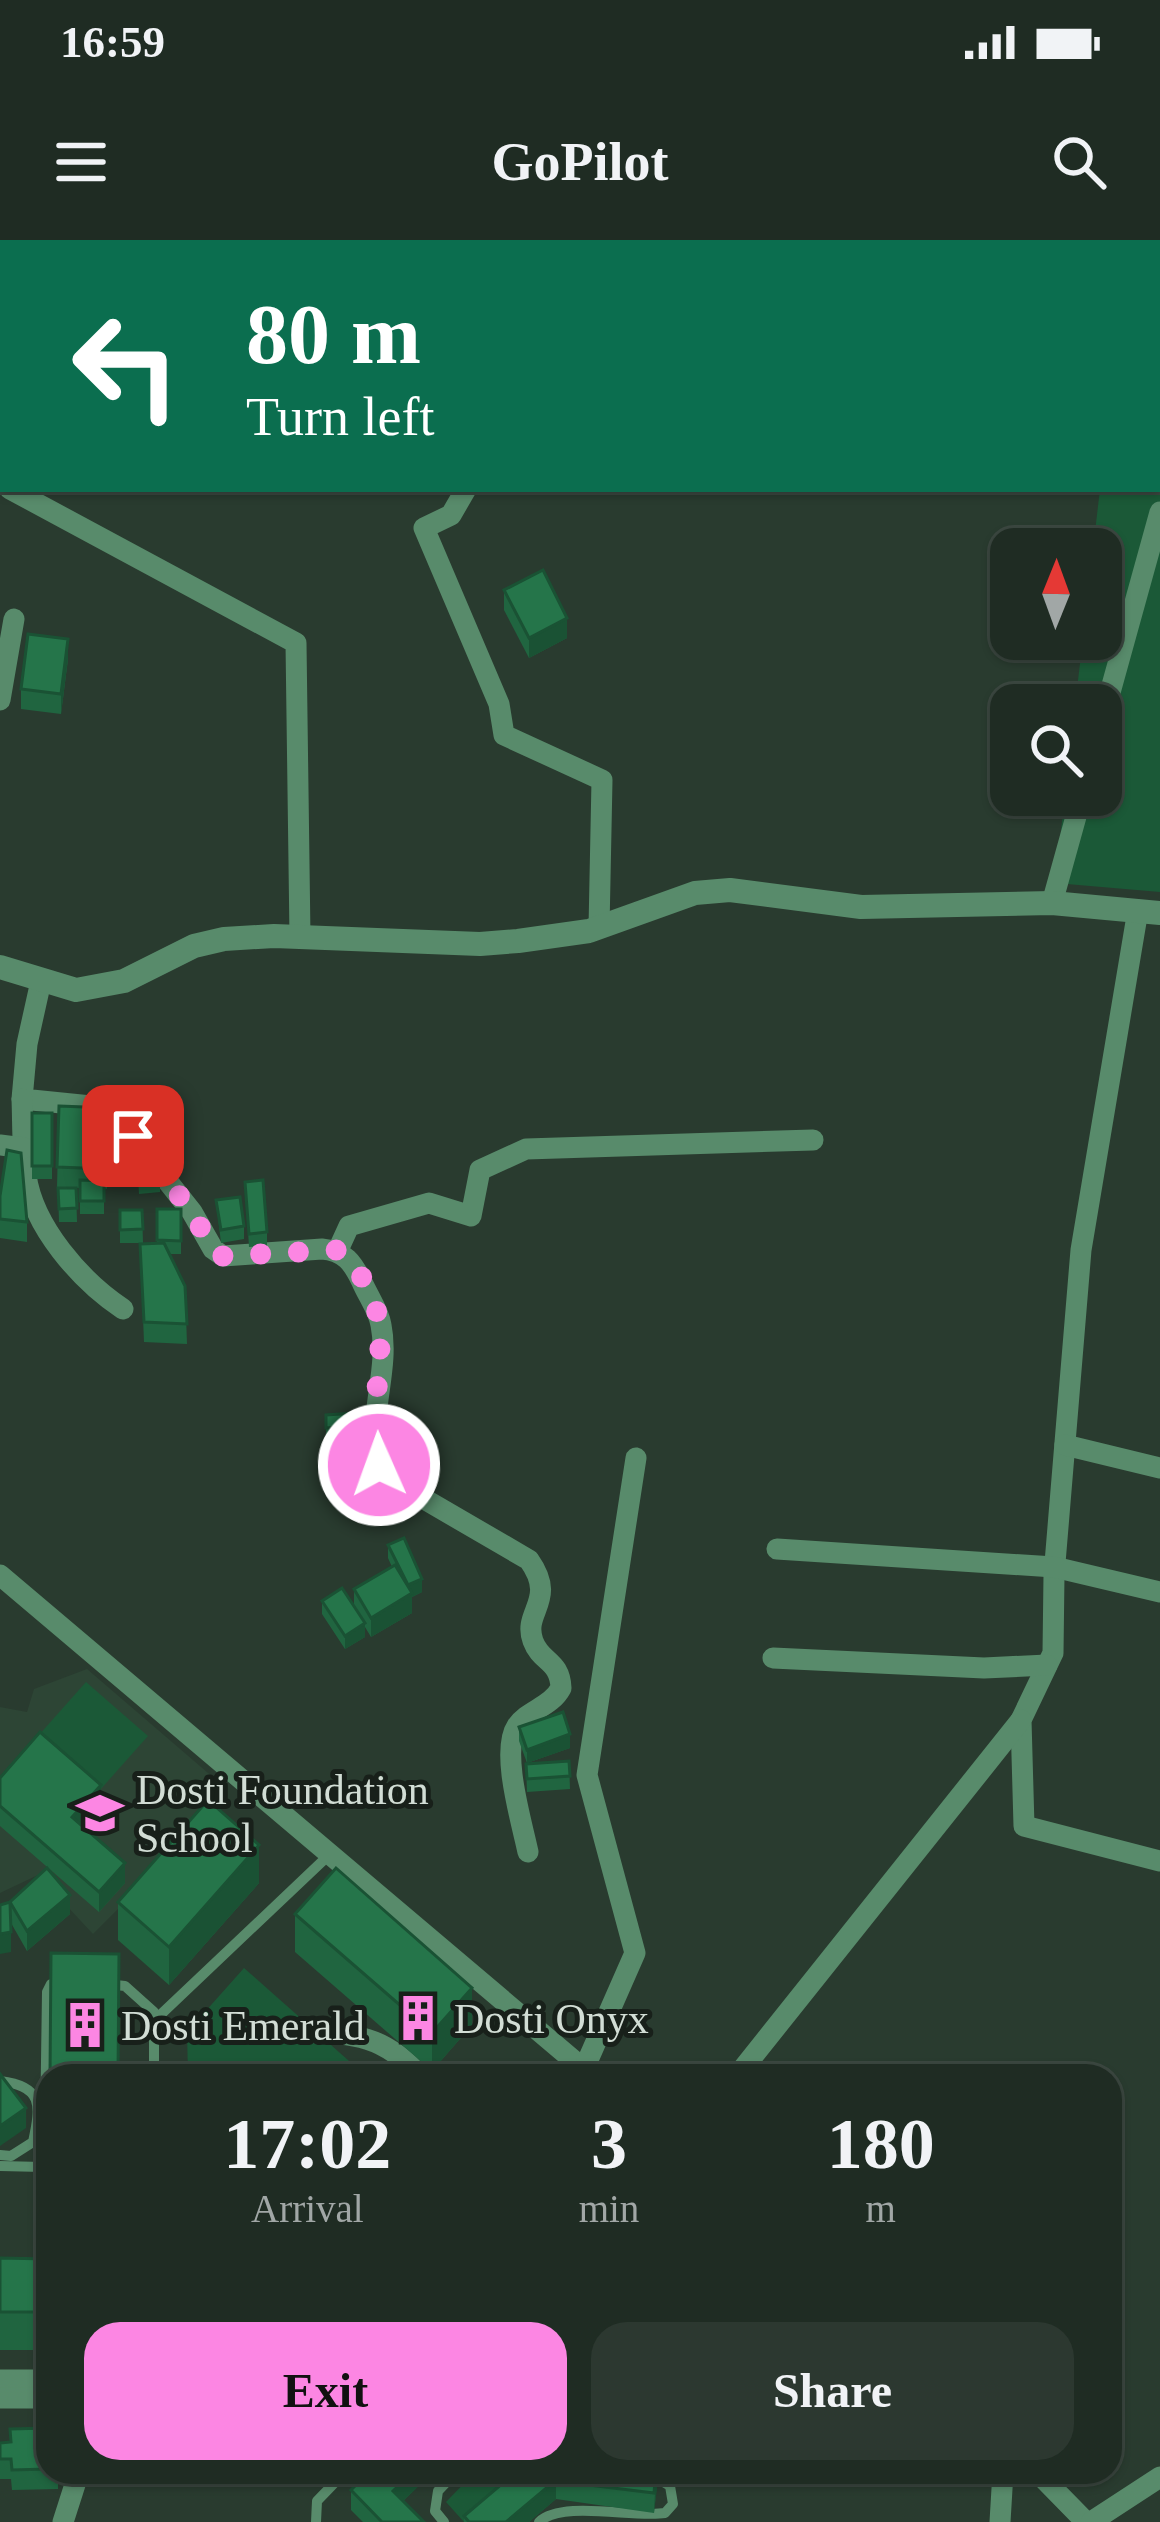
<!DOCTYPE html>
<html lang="en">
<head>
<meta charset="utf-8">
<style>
	:root { --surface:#1f2c23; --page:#2c3830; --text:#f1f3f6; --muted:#a1a7a6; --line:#3c4841; --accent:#fc86e3 }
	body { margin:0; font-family:"Times New Roman",serif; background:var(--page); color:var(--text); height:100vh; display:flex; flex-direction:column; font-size:45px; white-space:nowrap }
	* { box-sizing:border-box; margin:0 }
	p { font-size:39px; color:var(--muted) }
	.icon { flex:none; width:66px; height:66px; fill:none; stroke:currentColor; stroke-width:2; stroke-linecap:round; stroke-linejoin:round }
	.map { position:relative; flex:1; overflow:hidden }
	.sheet { position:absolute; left:36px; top:1824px; width:1086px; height:420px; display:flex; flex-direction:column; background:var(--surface); border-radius:36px; box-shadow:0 3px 9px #0004,0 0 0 3px var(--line) }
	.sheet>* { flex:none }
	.guide { position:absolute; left:0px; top:0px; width:1161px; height:252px; box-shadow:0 3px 9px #0004,0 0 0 3px var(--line); background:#0b6e4f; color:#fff; overflow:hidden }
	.needle { width:78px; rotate:1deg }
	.fabs { position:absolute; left:990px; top:288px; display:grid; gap:24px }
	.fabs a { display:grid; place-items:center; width:132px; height:132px; border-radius:24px; background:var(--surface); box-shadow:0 3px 9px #0004,0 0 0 3px var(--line); font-size:60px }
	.pin { position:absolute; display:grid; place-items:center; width:102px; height:102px; color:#fff; margin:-51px; border-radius:24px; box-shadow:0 6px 18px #0006 }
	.me { position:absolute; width:132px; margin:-66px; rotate:358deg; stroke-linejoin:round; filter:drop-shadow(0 0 9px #0008) }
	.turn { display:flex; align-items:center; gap:42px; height:252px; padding:0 48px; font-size:54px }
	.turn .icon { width:156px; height:156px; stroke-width:2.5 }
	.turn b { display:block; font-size:84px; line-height:102px }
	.eta { display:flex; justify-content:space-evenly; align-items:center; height:204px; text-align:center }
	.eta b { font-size:72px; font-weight:600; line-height:84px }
	.cta { display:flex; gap:24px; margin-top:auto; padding:24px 48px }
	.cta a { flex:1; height:138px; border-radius:36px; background:var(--accent); color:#111; font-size:48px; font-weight:600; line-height:138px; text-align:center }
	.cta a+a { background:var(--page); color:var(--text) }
	.status { display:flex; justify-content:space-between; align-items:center; height:84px; padding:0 60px; background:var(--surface); direction:ltr }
	.status svg { height:33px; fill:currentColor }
	header { display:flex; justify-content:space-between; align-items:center; height:156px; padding:0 48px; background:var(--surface); font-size:54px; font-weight:600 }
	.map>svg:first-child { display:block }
	.built { fill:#2d4535 }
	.green { fill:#1b5937 }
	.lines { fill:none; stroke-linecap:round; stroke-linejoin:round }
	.service { stroke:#588b6b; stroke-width:10 }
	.minor { stroke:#588b6b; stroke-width:21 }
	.tertiary { stroke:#588b6b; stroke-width:24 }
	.wall { fill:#206540 }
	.shaded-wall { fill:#1a5234 }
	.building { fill:#25754a; stroke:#1a5234; stroke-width:3 }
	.route { stroke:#fc86e3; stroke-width:21; stroke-dasharray:0 37.8 }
	.labels { text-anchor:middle; stroke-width:10; stroke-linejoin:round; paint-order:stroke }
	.poi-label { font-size:42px; fill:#d2ddd5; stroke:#18201a; text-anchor:start }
</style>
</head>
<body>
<div class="status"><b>16:59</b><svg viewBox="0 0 49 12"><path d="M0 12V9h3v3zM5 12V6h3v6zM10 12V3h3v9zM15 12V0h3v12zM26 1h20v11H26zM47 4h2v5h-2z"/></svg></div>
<header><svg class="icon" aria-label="menu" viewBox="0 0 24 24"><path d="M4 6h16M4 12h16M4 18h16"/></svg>GoPilot<svg class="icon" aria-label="search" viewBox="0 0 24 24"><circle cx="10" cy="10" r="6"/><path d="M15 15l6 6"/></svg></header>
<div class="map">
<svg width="1160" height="2282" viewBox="0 0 1160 2282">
	<rect width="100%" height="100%" fill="#293b2f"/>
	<polygon class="built" points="87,1429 222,1545 162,1625 93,1694 38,1635 0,1653 0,1467 27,1472 34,1449"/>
	<g class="green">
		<polygon points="1124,0 1160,0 1160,652 1055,643 1065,555 1101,555 1101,465 1075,465 1083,399 1101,399 1101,309 1093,309 1100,249 1158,249 1158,3 1124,3"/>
		<polygon points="86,1442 148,1496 100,1550 38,1496"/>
		<polygon points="244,1728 366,1836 188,1836 187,1792"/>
		<polygon points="475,2232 520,2232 464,2282 446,2262"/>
	</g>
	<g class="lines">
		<g class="service">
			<polyline points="106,1744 125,1746 154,1772 154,1836"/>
			<polyline points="156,1779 330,1614"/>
			<path d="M0,1841C43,1846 41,1865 33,1902L11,1916L0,1915"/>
			<polyline points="0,1926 43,1927"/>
			<polyline points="43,2028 47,1752 51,1744 64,1740"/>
			<polyline points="316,2282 317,2261 345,2232"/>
			<polyline points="444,2282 435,2271 438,2251 456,2232"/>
			<path d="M539,2282C562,2260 633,2278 665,2273L673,2264L670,2246L647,2232"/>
		</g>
		<g class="minor">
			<polyline points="493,3 493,0"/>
			<polyline points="511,3 515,0"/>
			<polyline points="10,249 296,403 300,697"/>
			<polyline points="466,249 451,275 424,288 499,464 504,495 602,540 599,688"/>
			<polyline points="0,460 14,379"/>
			<polyline points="1101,485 1160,272"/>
			<polyline points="1052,663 1082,555"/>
			<polyline points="1138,670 1081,1010 1054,1335 1053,1413 1021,1480 1024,1586 1160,1621"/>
			<path d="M41,741L27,804L22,859L91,866L115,875L192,972L213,1009L223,1016L322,1009C345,1011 353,1023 362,1042C368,1056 379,1071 381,1085C391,1135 362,1186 383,1235L529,1320C558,1361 522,1371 533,1401C541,1423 560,1420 561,1448C551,1467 528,1470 517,1486C500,1511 522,1583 528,1612"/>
			<path d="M22,859C23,884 22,910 26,935C33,987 81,1041 123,1069"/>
			<polyline points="0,905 24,908"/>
			<polyline points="338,1010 349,986 429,963 471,976 480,930 526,909 813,900"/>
			<polyline points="1065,1205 1160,1228"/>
			<polyline points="777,1309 1054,1327 1160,1352"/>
			<polyline points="0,1335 592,1836"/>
			<polyline points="773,1418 984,1428 1047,1425"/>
			<path d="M298,1792C352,1794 382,1793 420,1836"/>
			<polyline points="584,1829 635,1713 587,1535 636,1218"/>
			<polyline points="737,1836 1021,1480"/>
			<polyline points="0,2140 48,2140"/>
			<polyline points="0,2158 48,2158"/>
			<polyline points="1037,2232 1086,2282"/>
			<polyline points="63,2282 79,2232"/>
			<polyline points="1000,2282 1003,2232"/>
			<polyline points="1091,2282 1160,2237"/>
		</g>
		<polyline class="tertiary" points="0,727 76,750 124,741 194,706 224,699 274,696 480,704 518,701 589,691 695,653 730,650 861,667 1052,663 1160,673"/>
	</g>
	<g class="wall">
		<polygon points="504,350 567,398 529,418 504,370"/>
		<polygon points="68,419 61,474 21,469 21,449"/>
		<polygon points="59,866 109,868 107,949 104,948 104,974 80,974 80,948 57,947"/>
		<rect x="32" y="873" width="20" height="66"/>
		<polygon points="114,893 160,939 160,952 139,954 138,935 114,935"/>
		<polygon points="245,942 267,992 267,1006 249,1007"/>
		<polygon points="58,948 76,948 77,982 59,982"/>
		<polygon points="0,956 27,982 27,1002 0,998"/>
		<polygon points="216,960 244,986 244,999 221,1003"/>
		<polygon points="157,969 181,969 181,1014 169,1014 185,1046 187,1104 144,1102 140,1004 157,1003"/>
		<polygon points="120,970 142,970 143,1003 120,1003"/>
		<polygon points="370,1172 371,1199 326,1201 326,1175"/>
		<polygon points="392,1196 424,1196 423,1226 392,1226"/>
		<polygon points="388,1305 422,1352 412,1357 412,1373 371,1397 365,1387 365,1397 345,1409 322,1374 322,1361 354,1367 354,1349 392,1327 388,1318"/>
		<polygon points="519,1487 570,1508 527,1523 519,1501"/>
		<polygon points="569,1521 570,1549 527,1552 526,1524"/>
		<polygon points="0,1538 101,1565 82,1586 125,1643 99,1672 0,1586"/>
		<polygon points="259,1643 169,1745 118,1700 118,1662"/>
		<polygon points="10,1662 70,1674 27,1711 11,1683 11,1712"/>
		<polygon points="295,1674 472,1785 432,1831 295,1712"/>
		<polygon points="0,2018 48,2019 48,2110 0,2110"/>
		<polygon points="48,2188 48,2232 58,2232 58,2249 12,2250 11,2239 0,2239 0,2203 10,2202"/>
		<polygon points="369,2232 433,2232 403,2261 424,2282 363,2282 351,2270 351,2250"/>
		<polygon points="658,2232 654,2273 556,2259 529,2282 464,2282 464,2276 556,2241"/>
	</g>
	<g class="shaded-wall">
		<polygon points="567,378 567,398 529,418 529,398"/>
		<polygon points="68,399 68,419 61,474 61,454"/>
		<polygon points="422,1339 422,1352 412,1357 412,1373 371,1397 371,1378 406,1346"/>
		<polygon points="365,1383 365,1397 345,1409 345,1396"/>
		<polygon points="570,1494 570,1508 527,1523 527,1510"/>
		<polygon points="101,1545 101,1565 72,1597 72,1577"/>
		<polygon points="259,1605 259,1643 169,1745 169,1707"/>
		<polygon points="125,1623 125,1643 99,1672 99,1652"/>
		<polygon points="70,1655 70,1674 27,1711 27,1691"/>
		<polygon points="11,1692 11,1712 0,1714 0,1694"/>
		<polygon points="472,1748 472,1785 432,1831 432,1793"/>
		<polygon points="26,1868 26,1888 0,1906 0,1886"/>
		<polygon points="413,2232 433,2232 393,2271 393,2251"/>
		<polygon points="656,2232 658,2232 658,2240 654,2273"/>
		<polygon points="556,2240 556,2259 529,2282 506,2282"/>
	</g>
	<g class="building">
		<polygon points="543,330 567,378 529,398 504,350"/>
		<polygon points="28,394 68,399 61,454 21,449"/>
		<polygon points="59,866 109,868 107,929 57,927"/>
		<rect x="32" y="873" width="20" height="53"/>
		<polygon points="114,893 160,939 139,941 138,922 114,922"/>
		<polygon points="7,910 21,913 27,982 0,979 0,956"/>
		<polygon points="80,940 104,941 104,961 80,961"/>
		<polygon points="263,940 267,992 249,994 245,942"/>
		<polygon points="58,948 76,948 77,968 59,969"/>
		<polygon points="240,957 244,986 221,990 216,960"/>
		<polygon points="157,969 181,969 181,1001 157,1000"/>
		<polygon points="120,970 142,970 143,989 120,990"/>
		<polygon points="164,1003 185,1046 187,1084 144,1082 140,1004"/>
		<polygon points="370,1172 371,1185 326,1188 326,1175"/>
		<polygon points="392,1196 424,1196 423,1213 392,1213"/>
		<polygon points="404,1298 422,1339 408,1345 388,1305"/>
		<polygon points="395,1325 412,1353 371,1378 354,1349"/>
		<polygon points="342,1348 365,1383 345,1396 322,1361"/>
		<polygon points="563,1472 570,1494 527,1510 519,1487"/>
		<polygon points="40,1492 101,1545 72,1577 125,1623 99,1652 0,1566 0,1538"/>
		<polygon points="569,1521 570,1536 527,1539 526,1524"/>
		<polygon points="208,1560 259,1605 169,1707 118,1662"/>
		<polygon points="47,1628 70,1655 27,1691 10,1662"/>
		<polygon points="336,1628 472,1748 432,1793 295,1674"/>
		<polygon points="10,1662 11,1692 0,1694 0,1665"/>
		<polygon points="51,1713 119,1714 118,1836 50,1836"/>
		<polygon points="0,1834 26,1868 0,1886"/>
		<polygon points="0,2018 48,2019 48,2072 0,2072"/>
		<polygon points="48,2188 48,2229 12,2230 11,2219 0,2219 0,2203 11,2202 10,2189"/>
		<polygon points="369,2232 413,2232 393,2251 424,2282 382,2282 351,2250"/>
		<polygon points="516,2232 549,2232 556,2240 506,2282 469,2282 464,2276"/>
		<polygon points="557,2232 656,2232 654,2253 556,2241"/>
	</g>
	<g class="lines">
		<path class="route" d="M133,896L192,972L213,1010L223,1016L338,1010C396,1063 378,1111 375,1177C374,1193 377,1209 379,1225"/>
	</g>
	<defs>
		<symbol id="school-bare" viewBox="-9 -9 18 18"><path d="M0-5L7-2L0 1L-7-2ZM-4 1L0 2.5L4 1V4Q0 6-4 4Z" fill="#fc86e3" stroke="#18201a" stroke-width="2.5" paint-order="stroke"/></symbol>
		<symbol id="building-bare" viewBox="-9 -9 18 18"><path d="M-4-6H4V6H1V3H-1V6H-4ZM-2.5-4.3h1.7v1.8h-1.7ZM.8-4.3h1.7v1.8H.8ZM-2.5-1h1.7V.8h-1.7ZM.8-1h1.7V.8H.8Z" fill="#fc86e3" stroke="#18201a" stroke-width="2.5" paint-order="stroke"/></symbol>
	</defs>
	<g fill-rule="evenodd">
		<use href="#school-bare" x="67" y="1540" width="66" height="66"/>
		<use href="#building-bare" x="385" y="1745" width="66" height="66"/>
		<use href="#building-bare" x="52" y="1752" width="66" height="66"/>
	</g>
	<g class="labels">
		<g class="poi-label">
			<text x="136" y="1564">Dosti Foundation<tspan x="136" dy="48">School</tspan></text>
			<text x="454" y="1793">Dosti Onyx</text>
			<text x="121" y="1800">Dosti Emerald</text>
		</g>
	</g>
</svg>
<div class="fabs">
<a><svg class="needle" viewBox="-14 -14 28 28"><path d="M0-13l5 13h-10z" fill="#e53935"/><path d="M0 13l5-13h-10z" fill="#a1a7a6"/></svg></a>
<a><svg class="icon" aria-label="search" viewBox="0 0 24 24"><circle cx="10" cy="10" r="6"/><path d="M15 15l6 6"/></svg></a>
</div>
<div class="pin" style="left:133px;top:896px;background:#d93025"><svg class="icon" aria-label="arrive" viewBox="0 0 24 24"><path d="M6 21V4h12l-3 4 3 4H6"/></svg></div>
<svg class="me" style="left:379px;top:1225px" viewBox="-20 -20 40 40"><circle r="17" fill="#fc86e3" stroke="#fff" stroke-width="3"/><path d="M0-11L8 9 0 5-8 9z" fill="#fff"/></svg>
<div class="guide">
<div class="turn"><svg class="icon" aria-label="left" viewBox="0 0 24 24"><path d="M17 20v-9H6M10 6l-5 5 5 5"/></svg><div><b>80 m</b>Turn left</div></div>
</div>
<section class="sheet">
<div class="eta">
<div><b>17:02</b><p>Arrival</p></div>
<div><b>3</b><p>min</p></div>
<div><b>180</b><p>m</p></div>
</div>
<div class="cta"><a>Exit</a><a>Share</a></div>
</section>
</div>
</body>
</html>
